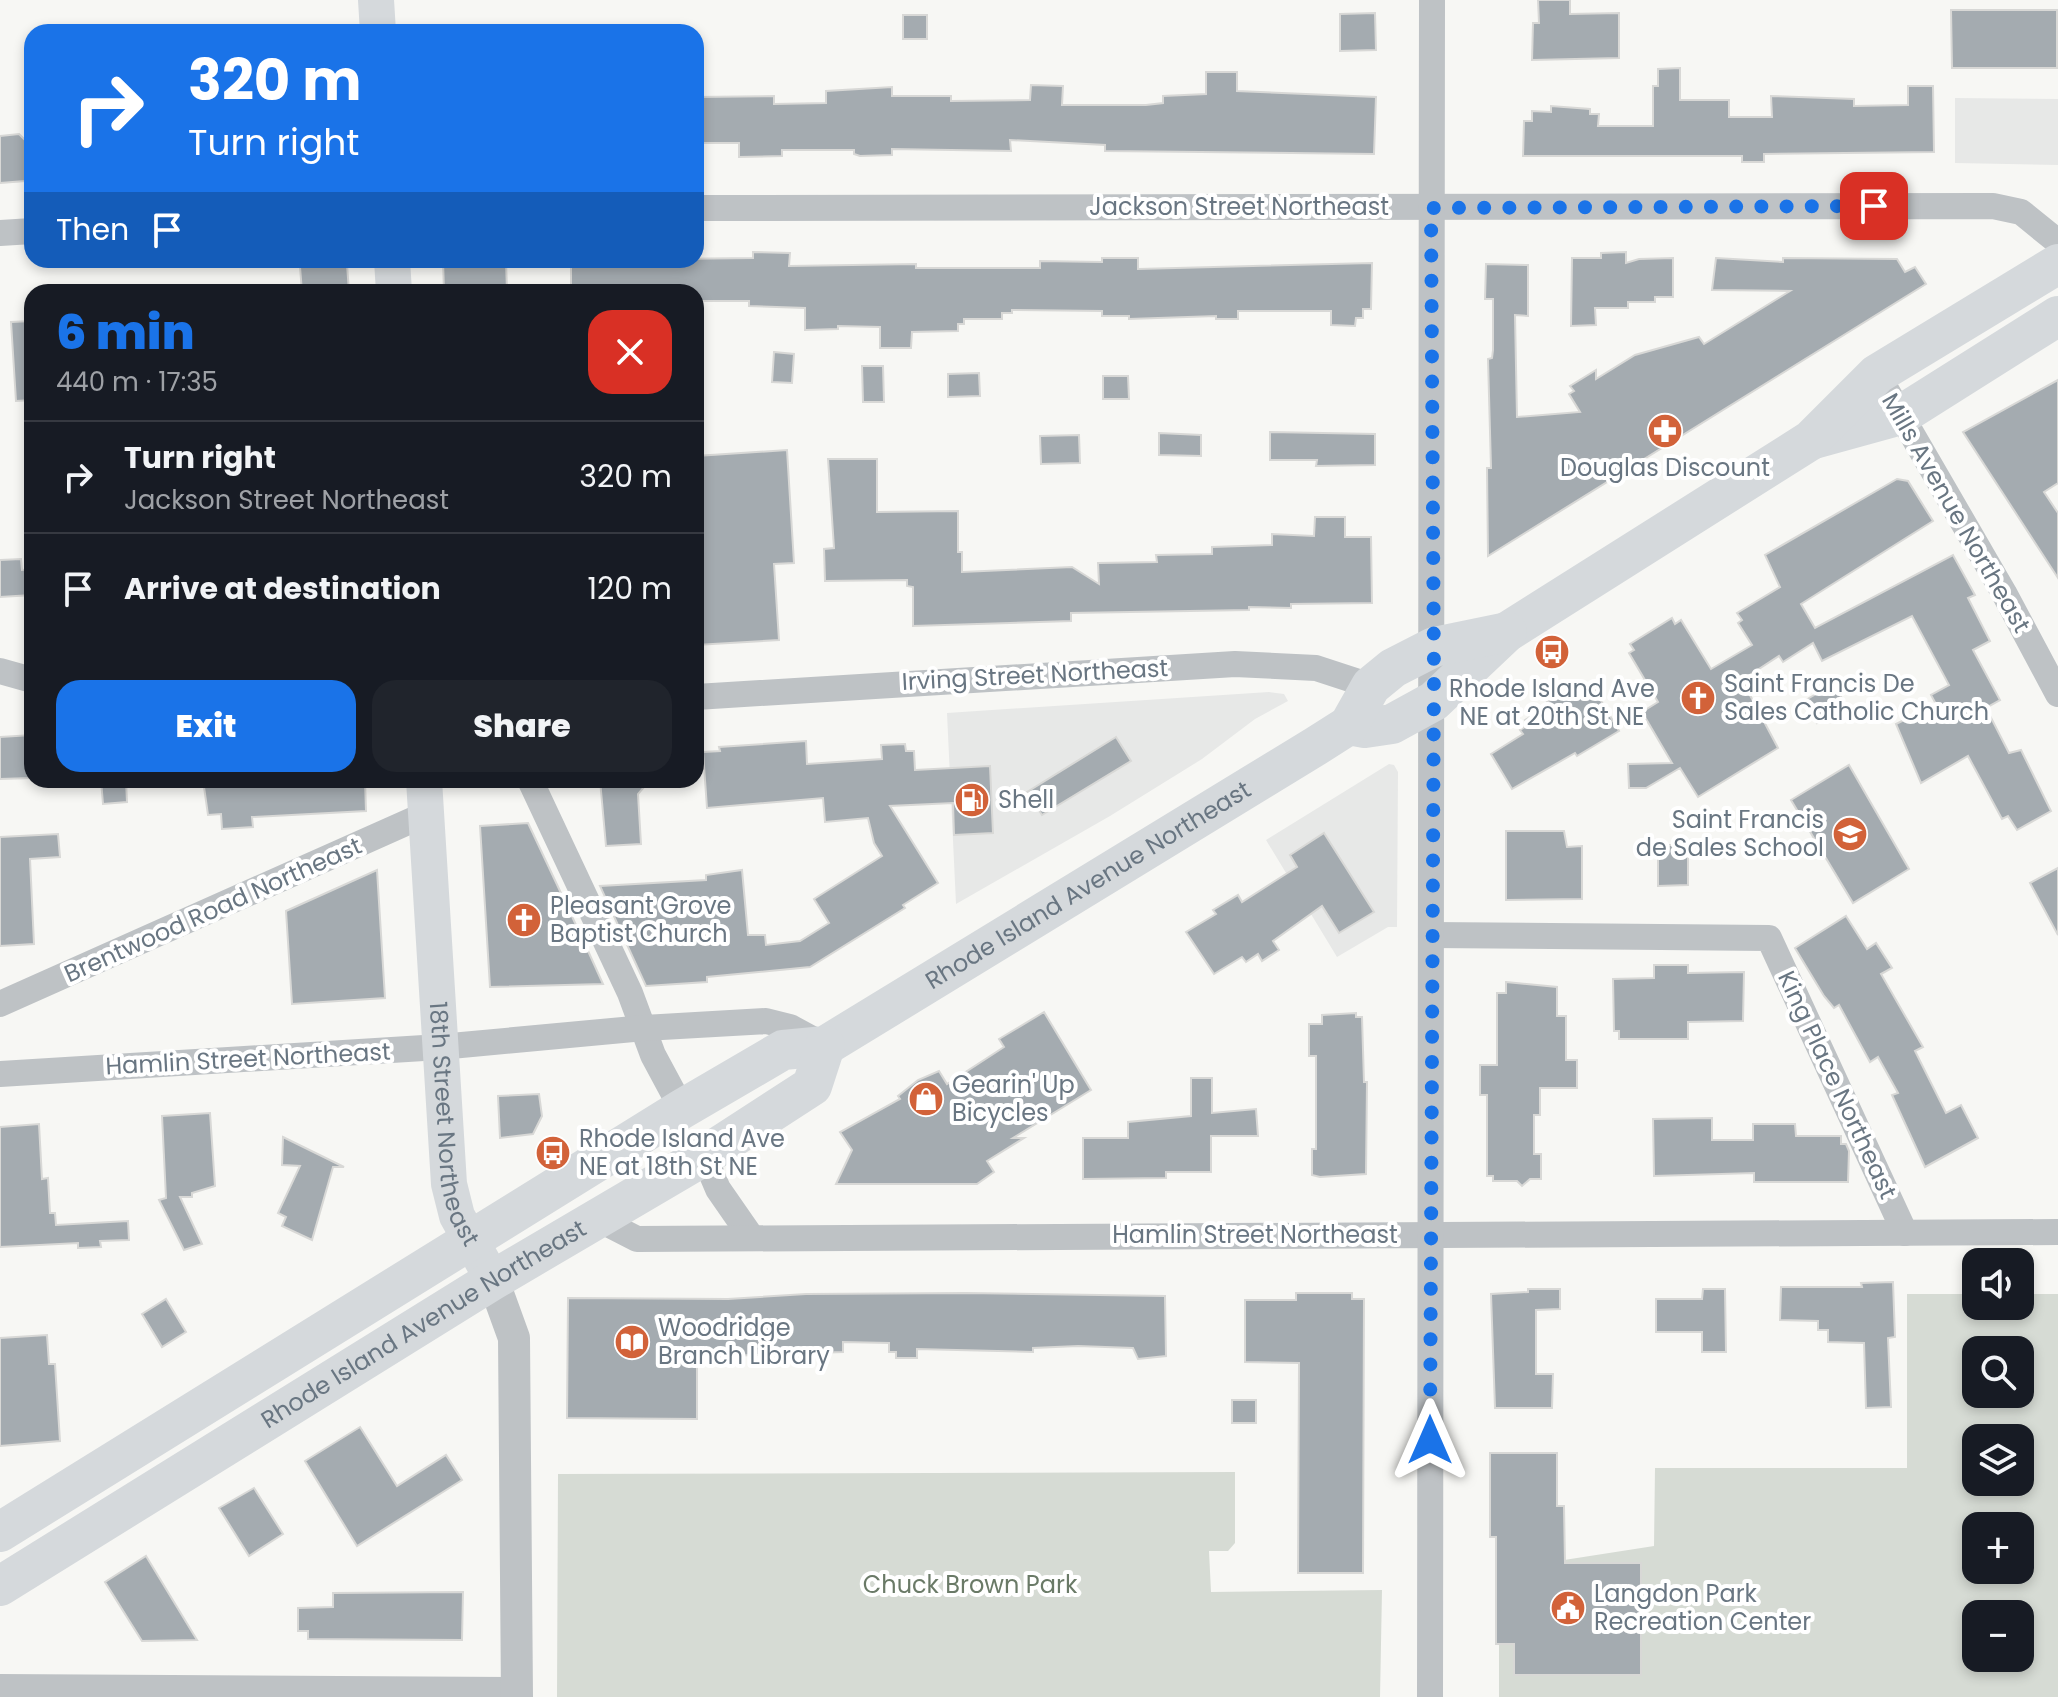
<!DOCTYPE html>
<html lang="en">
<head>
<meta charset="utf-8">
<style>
	:root { --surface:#171b24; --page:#20242c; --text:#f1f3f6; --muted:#9ea1a6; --line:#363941; --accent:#1a73e8 }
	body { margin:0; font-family:Poppins,sans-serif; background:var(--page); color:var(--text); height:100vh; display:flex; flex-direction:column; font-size:30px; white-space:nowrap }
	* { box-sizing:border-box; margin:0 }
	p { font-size:26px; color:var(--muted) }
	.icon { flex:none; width:44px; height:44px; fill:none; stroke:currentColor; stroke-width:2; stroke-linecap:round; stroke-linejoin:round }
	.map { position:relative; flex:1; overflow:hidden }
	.side { position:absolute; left:24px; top:284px; width:680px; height:504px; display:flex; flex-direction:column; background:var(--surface); border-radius:24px; box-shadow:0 4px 12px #0003 }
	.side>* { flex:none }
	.top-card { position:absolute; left:24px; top:24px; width:680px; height:244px; border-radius:24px; box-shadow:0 4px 12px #0003; background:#1a73e8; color:#fff; overflow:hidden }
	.tools { position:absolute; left:1962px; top:1248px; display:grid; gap:16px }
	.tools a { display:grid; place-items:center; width:72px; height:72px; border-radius:16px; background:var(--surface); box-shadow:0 4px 12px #0003; font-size:40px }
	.pin { position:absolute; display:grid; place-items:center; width:68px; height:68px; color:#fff; margin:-34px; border-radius:16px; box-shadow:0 4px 12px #0006 }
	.me { position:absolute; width:88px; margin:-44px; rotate:0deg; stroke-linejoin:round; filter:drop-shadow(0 0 6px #0008) }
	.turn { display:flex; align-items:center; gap:28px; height:168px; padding:0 32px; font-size:36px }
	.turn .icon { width:104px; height:104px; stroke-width:2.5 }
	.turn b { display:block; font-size:56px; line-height:68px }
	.then { display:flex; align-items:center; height:76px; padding:0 32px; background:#0003; gap:16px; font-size:30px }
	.round { display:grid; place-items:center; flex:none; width:84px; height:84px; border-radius:24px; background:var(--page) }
	.headline { display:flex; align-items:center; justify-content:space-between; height:136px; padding:0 32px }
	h1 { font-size:48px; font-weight:800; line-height:60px; color:var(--accent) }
	.button { display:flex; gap:16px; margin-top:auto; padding:16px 32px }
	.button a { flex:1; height:92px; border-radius:24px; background:var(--accent); color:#fff; font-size:32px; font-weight:800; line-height:92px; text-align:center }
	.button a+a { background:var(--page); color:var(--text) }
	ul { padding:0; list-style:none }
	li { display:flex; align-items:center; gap:24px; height:112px; padding:0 32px; border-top:2px solid var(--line) }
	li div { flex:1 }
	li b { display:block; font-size:30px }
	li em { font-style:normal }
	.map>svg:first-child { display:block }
	.built { fill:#e7e8e7 }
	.green { fill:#d6dbd4; fill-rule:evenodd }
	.building { fill:#a4abb0; stroke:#d8d8d6; stroke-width:2 }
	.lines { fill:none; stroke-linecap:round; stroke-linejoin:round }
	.minor { stroke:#bec2c5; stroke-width:26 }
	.tertiary { stroke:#bec2c5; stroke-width:32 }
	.secondary { stroke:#d5d9dc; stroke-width:36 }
	.primary { stroke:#d5d9dc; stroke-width:40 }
	.route { stroke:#1a73e8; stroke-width:14; stroke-dasharray:0 25.2 }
	.labels { text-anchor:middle; stroke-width:8; stroke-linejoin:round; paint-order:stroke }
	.street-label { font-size:24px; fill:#697682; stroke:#fff }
	.poi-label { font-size:24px; fill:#697682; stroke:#fff; text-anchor:start }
	.park-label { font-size:24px; fill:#6a7a67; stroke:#fff }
</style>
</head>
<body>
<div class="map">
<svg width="2058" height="1697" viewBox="0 0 2058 1697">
	<rect width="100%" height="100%" fill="#f7f7f4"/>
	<g class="built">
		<polygon points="1955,98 2058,99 2058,165 1955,163"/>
		<polygon points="1269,692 1284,694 1288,701 1255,719 1202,759 1110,816 956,904 947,713"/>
		<polygon points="1389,764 1394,765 1398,772 1397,927 1388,927 1337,957 1266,840"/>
	</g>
	<g class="green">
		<path d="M1907,1294H1976V1306H2020V1294H2058V1697H1499V1570L1654,1546L1655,1468H1907ZM1976,1350H2020V1394H1976ZM1976,1438H2020V1482H1976ZM1976,1526H2020V1570H1976ZM1976,1614H2020V1658H1976Z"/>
		<polygon points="1235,1472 1235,1543 1228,1551 1209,1551 1211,1592 1382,1590 1380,1697 557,1697 558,1474"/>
	</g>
	<g class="building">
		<polygon points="1538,0 1570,0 1570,14 1619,13 1619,58 1532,60 1533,23 1539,23"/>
		<polygon points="1951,10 2057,10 2057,68 1952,68"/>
		<polygon points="1375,13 1376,50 1340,51 1340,14"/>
		<rect x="903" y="15" width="24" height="24"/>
		<polygon points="1680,68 1680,100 1729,100 1729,117 1772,117 1771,96 1854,99 1854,106 1908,105 1908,86 1933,86 1934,152 1764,154 1764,162 1742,162 1742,156 1523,156 1524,121 1532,121 1532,111 1551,112 1551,106 1590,109 1590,114 1599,114 1598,126 1653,126 1653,86 1658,86 1658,69"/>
		<polygon points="1206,72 1237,72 1237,91 1376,97 1374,154 1105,151 1105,145 1010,140 1011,151 892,149 892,155 860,156 854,154 854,150 782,150 782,156 739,157 739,143 696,143 696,97 774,96 774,104 826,103 826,91 892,87 892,96 951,96 951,101 1030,100 1031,85 1063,86 1062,105 1146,105 1163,103 1163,96 1206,94"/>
		<polygon points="19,134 25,140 25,181 0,183 0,136"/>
		<polygon points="753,252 790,253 789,266 916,264 916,268 1040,268 1040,261 1102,262 1102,258 1138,258 1138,269 1372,263 1371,309 1363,309 1363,318 1356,318 1355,326 1331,325 1331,311 1238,311 1238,319 1216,319 1216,316 1129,319 1129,316 1102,316 1102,311 1012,310 1012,313 1002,313 1002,319 964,319 964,324 958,324 958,331 912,332 911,348 880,348 880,327 838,326 838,329 805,330 805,308 749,306 749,301 696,301 696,292 571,292 571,267 581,266 581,260 753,258"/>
		<polygon points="1626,252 1626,263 1639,259 1673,258 1673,297 1655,297 1655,302 1628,302 1628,308 1595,308 1596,325 1571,326 1572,258 1601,258 1601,253"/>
		<polygon points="1716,258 1783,262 1783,258 1897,259 1905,272 1915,267 1926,284 1488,556 1487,468 1491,468 1488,359 1492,358 1493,350 1493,299 1485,299 1486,264 1528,265 1528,316 1515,315 1517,417 1580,412 1569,394 1574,391 1570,386 1596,370 1596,379 1635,355 1699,337 1704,344 1790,291 1712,290"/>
		<polygon points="443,260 506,260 507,292 444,292"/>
		<polygon points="347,264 349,292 302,292 300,267"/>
		<polygon points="32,321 32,400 16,401 11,322"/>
		<polygon points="774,352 794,354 792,383 772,382"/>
		<polygon points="862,366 883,366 884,402 863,402"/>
		<polygon points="979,373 980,396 948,397 948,374"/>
		<polygon points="1103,376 1128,376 1129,399 1103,399"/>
		<polygon points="2058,380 2058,483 2044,492 2058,513 2058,578 1963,432"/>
		<polygon points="1270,432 1375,434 1375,465 1316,466 1317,460 1270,460"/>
		<polygon points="1159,433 1201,435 1201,456 1159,455"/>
		<polygon points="1079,435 1080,463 1041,464 1040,436"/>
		<polygon points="787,450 794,563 774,564 779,640 696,645 696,456"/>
		<polygon points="828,459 877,459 877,512 958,511 958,552 962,552 962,572 1072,567 1099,584 1098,563 1157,562 1156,555 1212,554 1212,547 1272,545 1272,534 1314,536 1315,517 1345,517 1345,537 1371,537 1372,603 1291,604 1291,608 1249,607 1249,610 1071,613 1071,621 913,626 913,587 907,586 907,580 825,581 824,549 834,548"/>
		<polygon points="1897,479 1908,481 1933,521 1801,604 1815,628 1953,555 1975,595 1968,598 1990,641 1973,650 2000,700 1986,708 2009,753 2021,750 2051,811 2017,830 2008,816 2002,819 1968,756 1921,783 1896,724 1936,704 1931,695 1949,685 1912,616 1822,661 1813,643 1783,662 1779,656 1742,680 1778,748 1698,797 1680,768 1646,788 1629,788 1628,764 1672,763 1642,712 1658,702 1629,653 1634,650 1630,644 1672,618 1675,624 1681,620 1711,669 1752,645 1738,623 1742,620 1737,613 1780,587 1765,555"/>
		<polygon points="21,559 22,570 32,569 32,595 0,597 0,560"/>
		<polygon points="1591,684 1619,731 1577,756 1575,753 1512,789 1491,754 1523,734 1520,730 1528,725 1525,720 1549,705 1547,702 1564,692 1567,698"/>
		<polygon points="1833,684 1846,705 1817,723 1804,701"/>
		<polygon points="32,735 32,778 0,779 0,737"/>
		<polygon points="1116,737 1131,761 1042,815 1027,792"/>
		<polygon points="806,741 807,764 882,759 881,745 905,744 906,751 914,751 915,770 990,766 993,833 954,835 953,803 890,806 938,883 903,905 905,908 810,967 707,977 707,982 646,986 600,886 706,880 706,875 742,870 748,935 765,935 766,945 800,941 829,923 814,899 882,856 874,843 868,818 825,822 823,798 707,808 703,752 720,751 719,747"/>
		<polygon points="1849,765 1909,869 1853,903 1791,800"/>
		<polygon points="101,780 126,780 127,802 103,804"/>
		<polygon points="203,780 365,780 366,811 252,817 253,827 222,829 221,814 208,815"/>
		<polygon points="600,780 650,780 638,794 641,844 606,846"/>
		<polygon points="528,823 584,942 603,984 490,987 480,826"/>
		<polygon points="1506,831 1564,831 1567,847 1582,846 1582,899 1506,900"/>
		<polygon points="1324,833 1374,912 1339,933 1322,906 1273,941 1279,950 1262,961 1258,954 1246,962 1242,957 1214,974 1186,932 1216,914 1213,910 1238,895 1242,902 1297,867 1290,855"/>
		<polygon points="58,834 60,857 30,859 34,944 0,946 0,837"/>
		<polygon points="1658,845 1688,845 1688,885 1658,886"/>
		<polygon points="2058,868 2058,935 2030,883"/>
		<polygon points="377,870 385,998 292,1004 286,911"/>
		<polygon points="1846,916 1867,949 1876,943 1892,968 1881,974 1923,1047 1915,1051 1946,1113 1961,1105 1978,1138 1925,1167 1892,1095 1898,1093 1878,1057 1870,1062 1839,1005 1834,1008 1824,996 1795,948"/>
		<polygon points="1654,965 1688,965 1688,973 1744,972 1743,1021 1688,1022 1688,1039 1619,1039 1619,1031 1614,1031 1613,979 1654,978"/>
		<polygon points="1506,982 1557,987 1557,1016 1566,1016 1566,1060 1577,1060 1577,1088 1540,1088 1540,1115 1534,1115 1534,1154 1541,1154 1541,1179 1530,1179 1522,1186 1517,1181 1493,1181 1493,1176 1487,1176 1487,1095 1480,1095 1480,1065 1497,1065 1497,993 1506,993"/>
		<polygon points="1044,1012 1091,1090 1013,1138 1024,1138 987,1161 994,1172 977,1184 836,1184 852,1150 840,1132 900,1099 898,1096 918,1080 939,1071 947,1084 1004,1047 999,1039"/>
		<polygon points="1356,1013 1356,1017 1362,1017 1364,1082 1367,1082 1366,1174 1320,1177 1312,1175 1312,1149 1316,1149 1316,1056 1309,1056 1309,1024 1322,1024 1322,1015"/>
		<polygon points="1191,1078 1212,1078 1212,1113 1256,1109 1258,1136 1211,1136 1211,1172 1166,1172 1166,1178 1083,1179 1083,1138 1128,1138 1128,1122 1191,1116"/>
		<polygon points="539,1094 542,1116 533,1134 500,1138 498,1096"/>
		<polygon points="210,1113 215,1186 192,1193 192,1197 180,1197 202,1244 184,1250 159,1200 166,1198 162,1116"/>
		<polygon points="1712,1118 1712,1140 1753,1140 1753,1124 1795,1124 1796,1136 1841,1136 1841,1144 1846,1144 1849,1151 1848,1182 1754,1182 1754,1173 1654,1176 1653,1119"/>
		<polygon points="39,1124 42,1179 48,1178 50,1213 55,1213 56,1225 128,1221 129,1240 100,1241 101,1247 78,1248 78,1243 0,1247 0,1127"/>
		<polygon points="283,1137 344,1167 333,1167 312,1240 282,1226 286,1217 278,1213 300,1166 282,1165"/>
		<polygon points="1893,1282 1895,1337 1888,1338 1891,1407 1866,1408 1864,1343 1828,1342 1828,1330 1818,1330 1818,1321 1780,1320 1781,1287 1862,1287 1861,1283"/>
		<polygon points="1528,1289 1560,1289 1560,1309 1536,1310 1536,1374 1553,1374 1552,1408 1495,1408 1491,1294 1528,1292"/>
		<polygon points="1703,1289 1725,1289 1726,1352 1702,1352 1702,1332 1656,1332 1656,1299 1702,1299"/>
		<polygon points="966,1293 1165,1296 1166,1356 1138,1359 1133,1348 1078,1346 1033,1348 1033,1352 917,1349 917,1358 896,1358 896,1352 889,1352 889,1343 843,1342 843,1352 697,1357 697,1419 567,1418 568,1298 728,1299 806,1294"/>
		<polygon points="1296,1293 1352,1293 1352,1299 1364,1299 1363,1573 1298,1573 1299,1363 1245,1362 1245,1300 1296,1300"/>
		<polygon points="166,1299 186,1332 162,1347 142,1314"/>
		<polygon points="47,1335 49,1364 55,1364 60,1441 0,1446 0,1338"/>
		<rect x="1232" y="1400" width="24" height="23"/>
		<polygon points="360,1427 397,1486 446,1455 462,1480 357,1546 305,1461"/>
		<polygon points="1490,1453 1557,1453 1557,1506 1564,1506 1565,1563 1641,1563 1641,1675 1514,1675 1514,1644 1496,1644 1496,1537 1490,1537"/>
		<polygon points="254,1488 283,1534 249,1556 219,1508"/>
		<polygon points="146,1556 197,1640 142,1641 105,1582"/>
		<polygon points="463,1592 462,1640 308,1639 308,1631 298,1631 298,1608 333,1607 333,1593"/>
	</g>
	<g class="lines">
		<g class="minor">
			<polyline points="696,208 1993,206 2021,212 2058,242"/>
			<polyline points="0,233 32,231"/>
			<polyline points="1877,374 2004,593 2058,694"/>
			<polyline points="0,671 32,680"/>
			<polyline points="696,697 1235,664 1316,668 1371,686"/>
			<polyline points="530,780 630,993 653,1055 682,1109"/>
			<polyline points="1431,935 1769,938 1905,1233"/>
			<polyline points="0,1004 426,814"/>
			<polyline points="0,1074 440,1047 644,1028 766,1021 790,1027 825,1046"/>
			<polyline points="704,1156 718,1189 752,1238"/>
			<polyline points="600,1220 637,1239 2058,1232"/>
			<polyline points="0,1687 517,1690"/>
			<polyline points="1430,1697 1432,0"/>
		</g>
		<polyline class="tertiary" points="493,1280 514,1338 517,1697"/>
		<g class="secondary">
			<polyline points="376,0 378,32"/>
			<polyline points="392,260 394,292"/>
			<path id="s1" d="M424,780L449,1184L457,1216L493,1280"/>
		</g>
		<g class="primary">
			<polyline points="1814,439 1901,415 2058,316"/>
			<polyline points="1349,725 1365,728 1392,724 1434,701 1507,632 1811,440 1877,374 2058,264"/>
			<path id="s2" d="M0,1532L682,1109L783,1050L825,1046L1316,746L1349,725L1371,686L1393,668L1434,647L1507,632"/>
			<path id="s3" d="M0,1586L493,1280L704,1156L812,1086L825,1046"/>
		</g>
	</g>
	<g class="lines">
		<polyline class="route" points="1430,1440 1434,674 1431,208 1874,206"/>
	</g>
	<defs>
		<symbol id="pharmacy-disc" viewBox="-11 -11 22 22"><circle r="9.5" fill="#d26239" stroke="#fff"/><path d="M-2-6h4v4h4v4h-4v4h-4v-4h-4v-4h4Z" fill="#fff"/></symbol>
		<symbol id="bus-disc" viewBox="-11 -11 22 22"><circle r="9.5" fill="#d26239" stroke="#fff"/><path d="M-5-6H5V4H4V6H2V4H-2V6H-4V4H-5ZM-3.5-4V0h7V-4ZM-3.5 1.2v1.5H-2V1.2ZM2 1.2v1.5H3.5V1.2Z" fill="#fff"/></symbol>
		<symbol id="church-disc" viewBox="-11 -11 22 22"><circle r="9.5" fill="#d26239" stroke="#fff"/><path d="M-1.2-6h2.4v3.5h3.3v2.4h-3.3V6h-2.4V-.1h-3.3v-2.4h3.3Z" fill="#fff"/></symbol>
		<symbol id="fuel-disc" viewBox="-11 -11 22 22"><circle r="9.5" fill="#d26239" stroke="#fff"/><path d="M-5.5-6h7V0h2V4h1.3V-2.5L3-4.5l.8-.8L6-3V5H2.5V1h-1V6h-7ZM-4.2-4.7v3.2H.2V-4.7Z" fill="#fff"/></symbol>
		<symbol id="school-disc" viewBox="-11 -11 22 22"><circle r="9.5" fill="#d26239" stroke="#fff"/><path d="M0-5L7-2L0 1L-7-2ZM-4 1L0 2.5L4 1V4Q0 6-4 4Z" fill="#fff"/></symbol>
		<symbol id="shop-disc" viewBox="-11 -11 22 22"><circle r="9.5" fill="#d26239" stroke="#fff"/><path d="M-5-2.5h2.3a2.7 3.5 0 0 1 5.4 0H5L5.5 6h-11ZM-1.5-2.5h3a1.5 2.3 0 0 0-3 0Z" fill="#fff"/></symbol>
		<symbol id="library-disc" viewBox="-11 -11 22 22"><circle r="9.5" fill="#d26239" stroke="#fff"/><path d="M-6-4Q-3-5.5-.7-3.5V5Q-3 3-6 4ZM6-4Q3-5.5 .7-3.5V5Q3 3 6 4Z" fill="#fff"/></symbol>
		<symbol id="civic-disc" viewBox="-11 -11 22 22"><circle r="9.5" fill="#d26239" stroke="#fff"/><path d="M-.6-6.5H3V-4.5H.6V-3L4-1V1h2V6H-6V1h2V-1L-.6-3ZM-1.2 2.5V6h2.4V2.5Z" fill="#fff"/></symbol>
	</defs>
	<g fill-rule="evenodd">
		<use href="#pharmacy-disc" x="1645" y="411" width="40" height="40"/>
		<use href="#bus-disc" x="1532" y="632" width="40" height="40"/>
		<use href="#church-disc" x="1678" y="678" width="40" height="40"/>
		<use href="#fuel-disc" x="952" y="780" width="40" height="40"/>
		<use href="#school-disc" x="1830" y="814" width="40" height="40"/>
		<use href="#church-disc" x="504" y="900" width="40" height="40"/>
		<use href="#shop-disc" x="906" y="1079" width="40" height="40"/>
		<use href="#bus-disc" x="533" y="1133" width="40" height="40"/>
		<use href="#library-disc" x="612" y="1322" width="40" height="40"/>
		<use href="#civic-disc" x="1548" y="1588" width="40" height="40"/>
	</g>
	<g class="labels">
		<g class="street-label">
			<text x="1239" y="215">Jackson Street Northeast</text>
			<text transform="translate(1956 513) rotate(60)" y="8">Mills Avenue Northeast</text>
			<text transform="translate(1035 675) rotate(-3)" y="8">Irving Street Northeast</text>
			<text dy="8" stroke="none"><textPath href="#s2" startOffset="1270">Rhode Island Avenue Northeast</textPath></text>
			<text transform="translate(213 910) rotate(-24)" y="8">Brentwood Road Northeast</text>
			<text transform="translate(248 1059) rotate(-3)" y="8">Hamlin Street Northeast</text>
			<text transform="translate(1837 1085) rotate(65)" y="8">King Place Northeast</text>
			<text dy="8" stroke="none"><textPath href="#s1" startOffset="346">18th Street Northeast</textPath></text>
			<text x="1255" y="1243">Hamlin Street Northeast</text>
			<text dy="8" stroke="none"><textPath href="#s3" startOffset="498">Rhode Island Avenue Northeast</textPath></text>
		</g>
		<g class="poi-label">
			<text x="1665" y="476" text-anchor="middle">Douglas Discount</text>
			<text x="1724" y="692">Saint Francis De<tspan x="1724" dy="28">Sales Catholic Church</tspan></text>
			<text x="1552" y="697" text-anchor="middle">Rhode Island Ave<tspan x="1552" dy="28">NE at 20th St NE</tspan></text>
			<text x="998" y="808">Shell</text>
			<text x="1824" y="828" text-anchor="end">Saint Francis<tspan x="1824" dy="28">de Sales School</tspan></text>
			<text x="550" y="914">Pleasant Grove<tspan x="550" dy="28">Baptist Church</tspan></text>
			<text x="952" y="1093">Gearin' Up<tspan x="952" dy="28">Bicycles</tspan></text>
			<text x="579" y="1147">Rhode Island Ave<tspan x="579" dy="28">NE at 18th St NE</tspan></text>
			<text x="658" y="1336">Woodridge<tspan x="658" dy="28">Branch Library</tspan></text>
			<text x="1594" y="1602">Langdon Park<tspan x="1594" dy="28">Recreation Center</tspan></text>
		</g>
		<g class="park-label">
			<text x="970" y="1593">Chuck Brown Park</text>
		</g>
	</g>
</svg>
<div class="tools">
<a><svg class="icon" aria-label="sound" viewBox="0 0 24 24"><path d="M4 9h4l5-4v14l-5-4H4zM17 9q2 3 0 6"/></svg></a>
<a><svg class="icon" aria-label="search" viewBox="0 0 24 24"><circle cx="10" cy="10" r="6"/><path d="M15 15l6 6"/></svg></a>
<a><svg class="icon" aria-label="layers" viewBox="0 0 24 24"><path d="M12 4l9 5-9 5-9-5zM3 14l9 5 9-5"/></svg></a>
<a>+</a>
<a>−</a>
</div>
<div class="pin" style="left:1874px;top:206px;background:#d93025"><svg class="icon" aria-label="arrive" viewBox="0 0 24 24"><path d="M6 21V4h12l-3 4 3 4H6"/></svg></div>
<svg class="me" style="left:1430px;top:1440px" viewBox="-20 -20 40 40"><path d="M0-17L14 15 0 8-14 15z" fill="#1a73e8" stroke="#fff" stroke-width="4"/></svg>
<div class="top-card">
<div class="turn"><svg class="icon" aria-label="right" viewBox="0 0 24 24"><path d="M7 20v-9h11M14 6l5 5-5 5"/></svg><div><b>320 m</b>Turn right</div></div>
<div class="then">Then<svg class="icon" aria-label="arrive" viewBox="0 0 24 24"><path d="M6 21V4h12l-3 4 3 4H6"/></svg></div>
</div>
<section class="side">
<div class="headline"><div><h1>6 min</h1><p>440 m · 17:35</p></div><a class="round" style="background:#d93025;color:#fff"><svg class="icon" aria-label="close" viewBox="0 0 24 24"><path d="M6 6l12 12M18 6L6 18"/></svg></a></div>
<ul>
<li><svg class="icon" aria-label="right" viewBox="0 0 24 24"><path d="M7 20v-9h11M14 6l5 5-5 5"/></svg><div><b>Turn right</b><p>Jackson Street Northeast</p></div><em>320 m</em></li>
<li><svg class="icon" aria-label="arrive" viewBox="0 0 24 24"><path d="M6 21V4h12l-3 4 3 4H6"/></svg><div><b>Arrive at destination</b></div><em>120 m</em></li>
</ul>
<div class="button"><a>Exit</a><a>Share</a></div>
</section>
</div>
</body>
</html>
